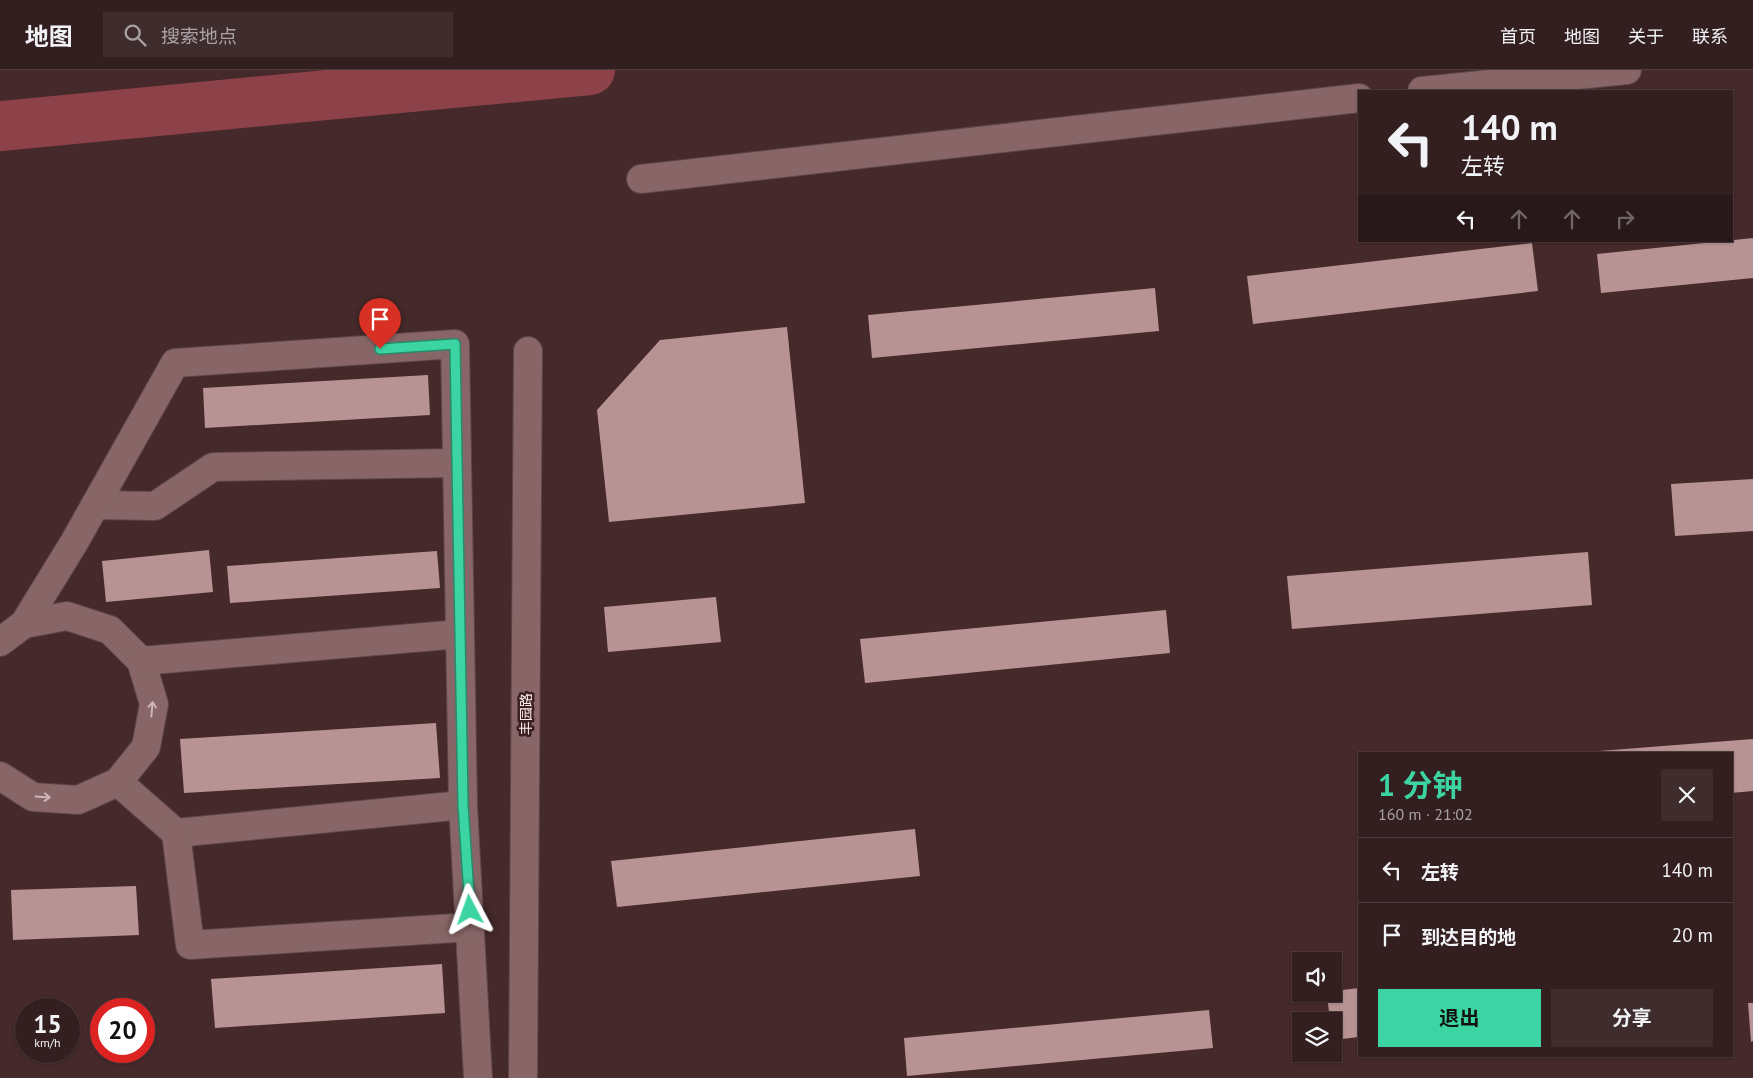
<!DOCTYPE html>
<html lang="zh">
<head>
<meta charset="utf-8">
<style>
	:root { --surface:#341f20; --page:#3f2c2d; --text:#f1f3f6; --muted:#a9a2a5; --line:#4e3d3e; --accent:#3dd4a3 }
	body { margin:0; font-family:"PT Sans","Noto Sans SC",sans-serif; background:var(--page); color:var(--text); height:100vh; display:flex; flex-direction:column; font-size:19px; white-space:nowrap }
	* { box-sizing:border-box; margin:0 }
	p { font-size:16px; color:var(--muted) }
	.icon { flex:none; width:28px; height:28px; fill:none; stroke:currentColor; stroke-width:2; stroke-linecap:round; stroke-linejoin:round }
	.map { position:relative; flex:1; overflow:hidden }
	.drawer { position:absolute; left:1358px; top:682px; width:375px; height:305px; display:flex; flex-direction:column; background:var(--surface); border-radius:0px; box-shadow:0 1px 4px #0004,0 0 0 1px var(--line) }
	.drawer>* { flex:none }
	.top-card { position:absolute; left:1358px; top:20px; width:375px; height:152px; border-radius:0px; box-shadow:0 1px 4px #0004,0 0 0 1px var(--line); background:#341f20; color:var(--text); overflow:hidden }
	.buttons { position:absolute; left:1292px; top:882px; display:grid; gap:10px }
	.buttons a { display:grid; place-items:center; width:50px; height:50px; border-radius:0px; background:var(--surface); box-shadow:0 1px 4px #0004,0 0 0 1px var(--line); font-size:25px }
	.speed { position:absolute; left:15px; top:928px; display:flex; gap:10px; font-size:25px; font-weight:700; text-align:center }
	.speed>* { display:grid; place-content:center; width:65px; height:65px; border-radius:50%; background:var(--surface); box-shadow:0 1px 4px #0004,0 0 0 1px var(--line); line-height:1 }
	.speed small { font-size:12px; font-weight:400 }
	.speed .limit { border:8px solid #d22; background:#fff; color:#111 }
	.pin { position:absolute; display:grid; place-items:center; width:42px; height:42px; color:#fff; margin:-51px -21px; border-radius:50% 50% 50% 0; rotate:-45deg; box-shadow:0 0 5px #0007 }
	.pin .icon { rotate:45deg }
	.me { position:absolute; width:55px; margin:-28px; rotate:356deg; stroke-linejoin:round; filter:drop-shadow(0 0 4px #0008) }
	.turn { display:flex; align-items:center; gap:18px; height:105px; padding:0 20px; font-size:22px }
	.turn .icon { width:65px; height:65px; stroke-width:2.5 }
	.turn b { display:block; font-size:35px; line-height:42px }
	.lanes { display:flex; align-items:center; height:48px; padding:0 20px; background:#0003; justify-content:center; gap:25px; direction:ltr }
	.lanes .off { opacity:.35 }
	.round { display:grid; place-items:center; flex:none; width:52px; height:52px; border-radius:0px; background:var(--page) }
	.headline { display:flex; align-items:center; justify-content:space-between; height:85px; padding:0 20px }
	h1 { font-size:30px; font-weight:700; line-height:38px; color:var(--accent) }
	.cta { display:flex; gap:10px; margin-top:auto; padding:10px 20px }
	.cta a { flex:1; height:58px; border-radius:0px; background:var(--accent); color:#111; font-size:20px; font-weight:700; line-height:58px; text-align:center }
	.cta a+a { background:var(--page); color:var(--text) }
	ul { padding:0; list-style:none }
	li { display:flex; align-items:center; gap:15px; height:65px; padding:0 20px; border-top:1px solid var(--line) }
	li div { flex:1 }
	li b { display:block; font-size:19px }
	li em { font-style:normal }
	header { display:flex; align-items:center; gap:30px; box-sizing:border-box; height:70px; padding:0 25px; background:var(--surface); border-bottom:1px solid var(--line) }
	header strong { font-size:24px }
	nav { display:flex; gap:28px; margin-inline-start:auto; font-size:18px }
	.search { width:350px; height:45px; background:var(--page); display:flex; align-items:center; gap:12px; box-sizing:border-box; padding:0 18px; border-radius:0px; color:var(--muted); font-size:19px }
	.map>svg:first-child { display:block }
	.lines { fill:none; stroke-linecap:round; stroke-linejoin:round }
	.river { stroke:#8c4248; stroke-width:50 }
	.building { fill:#b89394 }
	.minor-casing { stroke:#5e4647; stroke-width:30 }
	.minor { stroke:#886667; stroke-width:28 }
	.oneway { stroke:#ceb6b7 }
	.route-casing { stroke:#288a6a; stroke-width:12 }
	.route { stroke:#3dd4a3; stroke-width:9 }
	.labels { text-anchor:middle; stroke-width:5; stroke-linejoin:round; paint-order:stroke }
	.street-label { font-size:14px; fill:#fcecec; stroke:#3c1f21 }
</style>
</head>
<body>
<header>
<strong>地图</strong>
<div class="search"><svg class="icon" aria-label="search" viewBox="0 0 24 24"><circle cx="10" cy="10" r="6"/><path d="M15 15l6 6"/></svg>搜索地点</div>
<nav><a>首页</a><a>地图</a><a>关于</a><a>联系</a></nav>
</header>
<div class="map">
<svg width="1753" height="1008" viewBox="0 0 1753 1008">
	<rect width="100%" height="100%" fill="#46292a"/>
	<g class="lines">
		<polyline class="river" points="0,56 590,0"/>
	</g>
	<g class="building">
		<polygon points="1753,168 1753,208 1601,223 1597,184"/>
		<polygon points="1532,173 1538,221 1253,254 1247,206"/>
		<polygon points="1155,218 1159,261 872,288 868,245"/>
		<polygon points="787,257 805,433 609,452 597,340 660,270"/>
		<polygon points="428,305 430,345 205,358 203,318"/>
		<polygon points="1753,409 1753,461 1675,466 1671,414"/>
		<polygon points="209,480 213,522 106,532 102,491"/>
		<polygon points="437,481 440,518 230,533 227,496"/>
		<polygon points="1588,482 1592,535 1292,559 1287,506"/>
		<polygon points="716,527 721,572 608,582 604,537"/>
		<polygon points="1166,540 1170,583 865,613 860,569"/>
		<polygon points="436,653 440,708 184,723 180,669"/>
		<polygon points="1753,669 1753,721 1731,723 1731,684 1586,684 1586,682"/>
		<polygon points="915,759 920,806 617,837 611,791"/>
		<polygon points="136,816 139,865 13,870 11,820"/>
		<polygon points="442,894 445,943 215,958 211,909"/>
		<polygon points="1359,918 1359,967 1334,970 1334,951 1330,951 1327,924 1334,924 1334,921"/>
		<polygon points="1748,933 1753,933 1753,971 1751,972"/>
		<polygon points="1209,940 1213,978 907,1006 904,968"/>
	</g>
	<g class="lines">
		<defs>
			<g id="minor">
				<polyline points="1422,21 1627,0"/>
				<polyline points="641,109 1359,28"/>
				<polyline points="95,435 155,436 213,397 457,393"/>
				<polyline points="24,554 75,471 175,293 455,274 463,735 176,763 118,712"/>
				<polyline points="0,572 24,554 67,546 110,560 141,591 154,634 146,677 118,712 78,730 33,727 0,706"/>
				<polyline points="141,591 460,564"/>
				<polyline points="463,735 478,1008"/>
				<polyline points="176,763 190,875 471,857"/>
				<polyline points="523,1008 528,281"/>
			</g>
		</defs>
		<use href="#minor" class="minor-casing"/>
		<use href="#minor" class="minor"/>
	</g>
	<defs><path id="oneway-shaft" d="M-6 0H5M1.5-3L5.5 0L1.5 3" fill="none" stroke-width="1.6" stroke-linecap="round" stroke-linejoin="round" transform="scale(1.25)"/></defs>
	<g class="oneway">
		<use href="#oneway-shaft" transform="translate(152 639) rotate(-85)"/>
		<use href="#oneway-shaft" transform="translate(43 727) rotate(4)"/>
	</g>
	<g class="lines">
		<defs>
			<polyline id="route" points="380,279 455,274 463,735 470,840"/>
		</defs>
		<use href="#route" class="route-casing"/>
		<use href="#route" class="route"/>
	</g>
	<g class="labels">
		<g class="street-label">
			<text transform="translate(526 644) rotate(-90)" y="5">丰园路</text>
		</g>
	</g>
</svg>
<div class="buttons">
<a><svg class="icon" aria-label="sound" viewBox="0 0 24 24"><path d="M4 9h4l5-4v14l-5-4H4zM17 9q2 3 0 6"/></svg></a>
<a><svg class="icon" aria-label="layers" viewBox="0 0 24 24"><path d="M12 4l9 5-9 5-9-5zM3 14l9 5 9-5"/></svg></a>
</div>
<div class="speed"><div>15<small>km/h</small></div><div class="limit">20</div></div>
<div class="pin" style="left:380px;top:279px;background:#d93025"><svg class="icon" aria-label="arrive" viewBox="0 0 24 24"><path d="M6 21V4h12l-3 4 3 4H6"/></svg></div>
<svg class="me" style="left:470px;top:840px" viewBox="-20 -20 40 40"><path d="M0-17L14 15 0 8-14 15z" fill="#3dd4a3" stroke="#fff" stroke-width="4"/></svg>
<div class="top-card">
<div class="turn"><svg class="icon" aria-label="left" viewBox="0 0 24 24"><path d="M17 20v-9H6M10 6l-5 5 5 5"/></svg><div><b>140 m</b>左转</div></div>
<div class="lanes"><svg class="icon" aria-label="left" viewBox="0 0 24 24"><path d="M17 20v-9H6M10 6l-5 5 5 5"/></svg><svg class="icon off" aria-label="ahead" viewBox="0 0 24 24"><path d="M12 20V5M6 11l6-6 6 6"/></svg><svg class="icon off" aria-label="ahead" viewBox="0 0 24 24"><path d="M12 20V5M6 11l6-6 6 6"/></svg><svg class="icon off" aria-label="right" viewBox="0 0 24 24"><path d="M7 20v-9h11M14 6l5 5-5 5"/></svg></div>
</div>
<section class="drawer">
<div class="headline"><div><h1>1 分钟</h1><p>160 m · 21:02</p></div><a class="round"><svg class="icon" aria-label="close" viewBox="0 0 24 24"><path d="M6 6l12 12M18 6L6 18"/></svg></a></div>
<ul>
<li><svg class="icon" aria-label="left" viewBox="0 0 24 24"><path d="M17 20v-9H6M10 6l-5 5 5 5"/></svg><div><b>左转</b></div><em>140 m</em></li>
<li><svg class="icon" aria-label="arrive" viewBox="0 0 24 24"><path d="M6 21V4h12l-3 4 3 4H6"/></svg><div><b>到达目的地</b></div><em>20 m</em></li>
</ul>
<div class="cta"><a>退出</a><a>分享</a></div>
</section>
</div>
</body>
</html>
